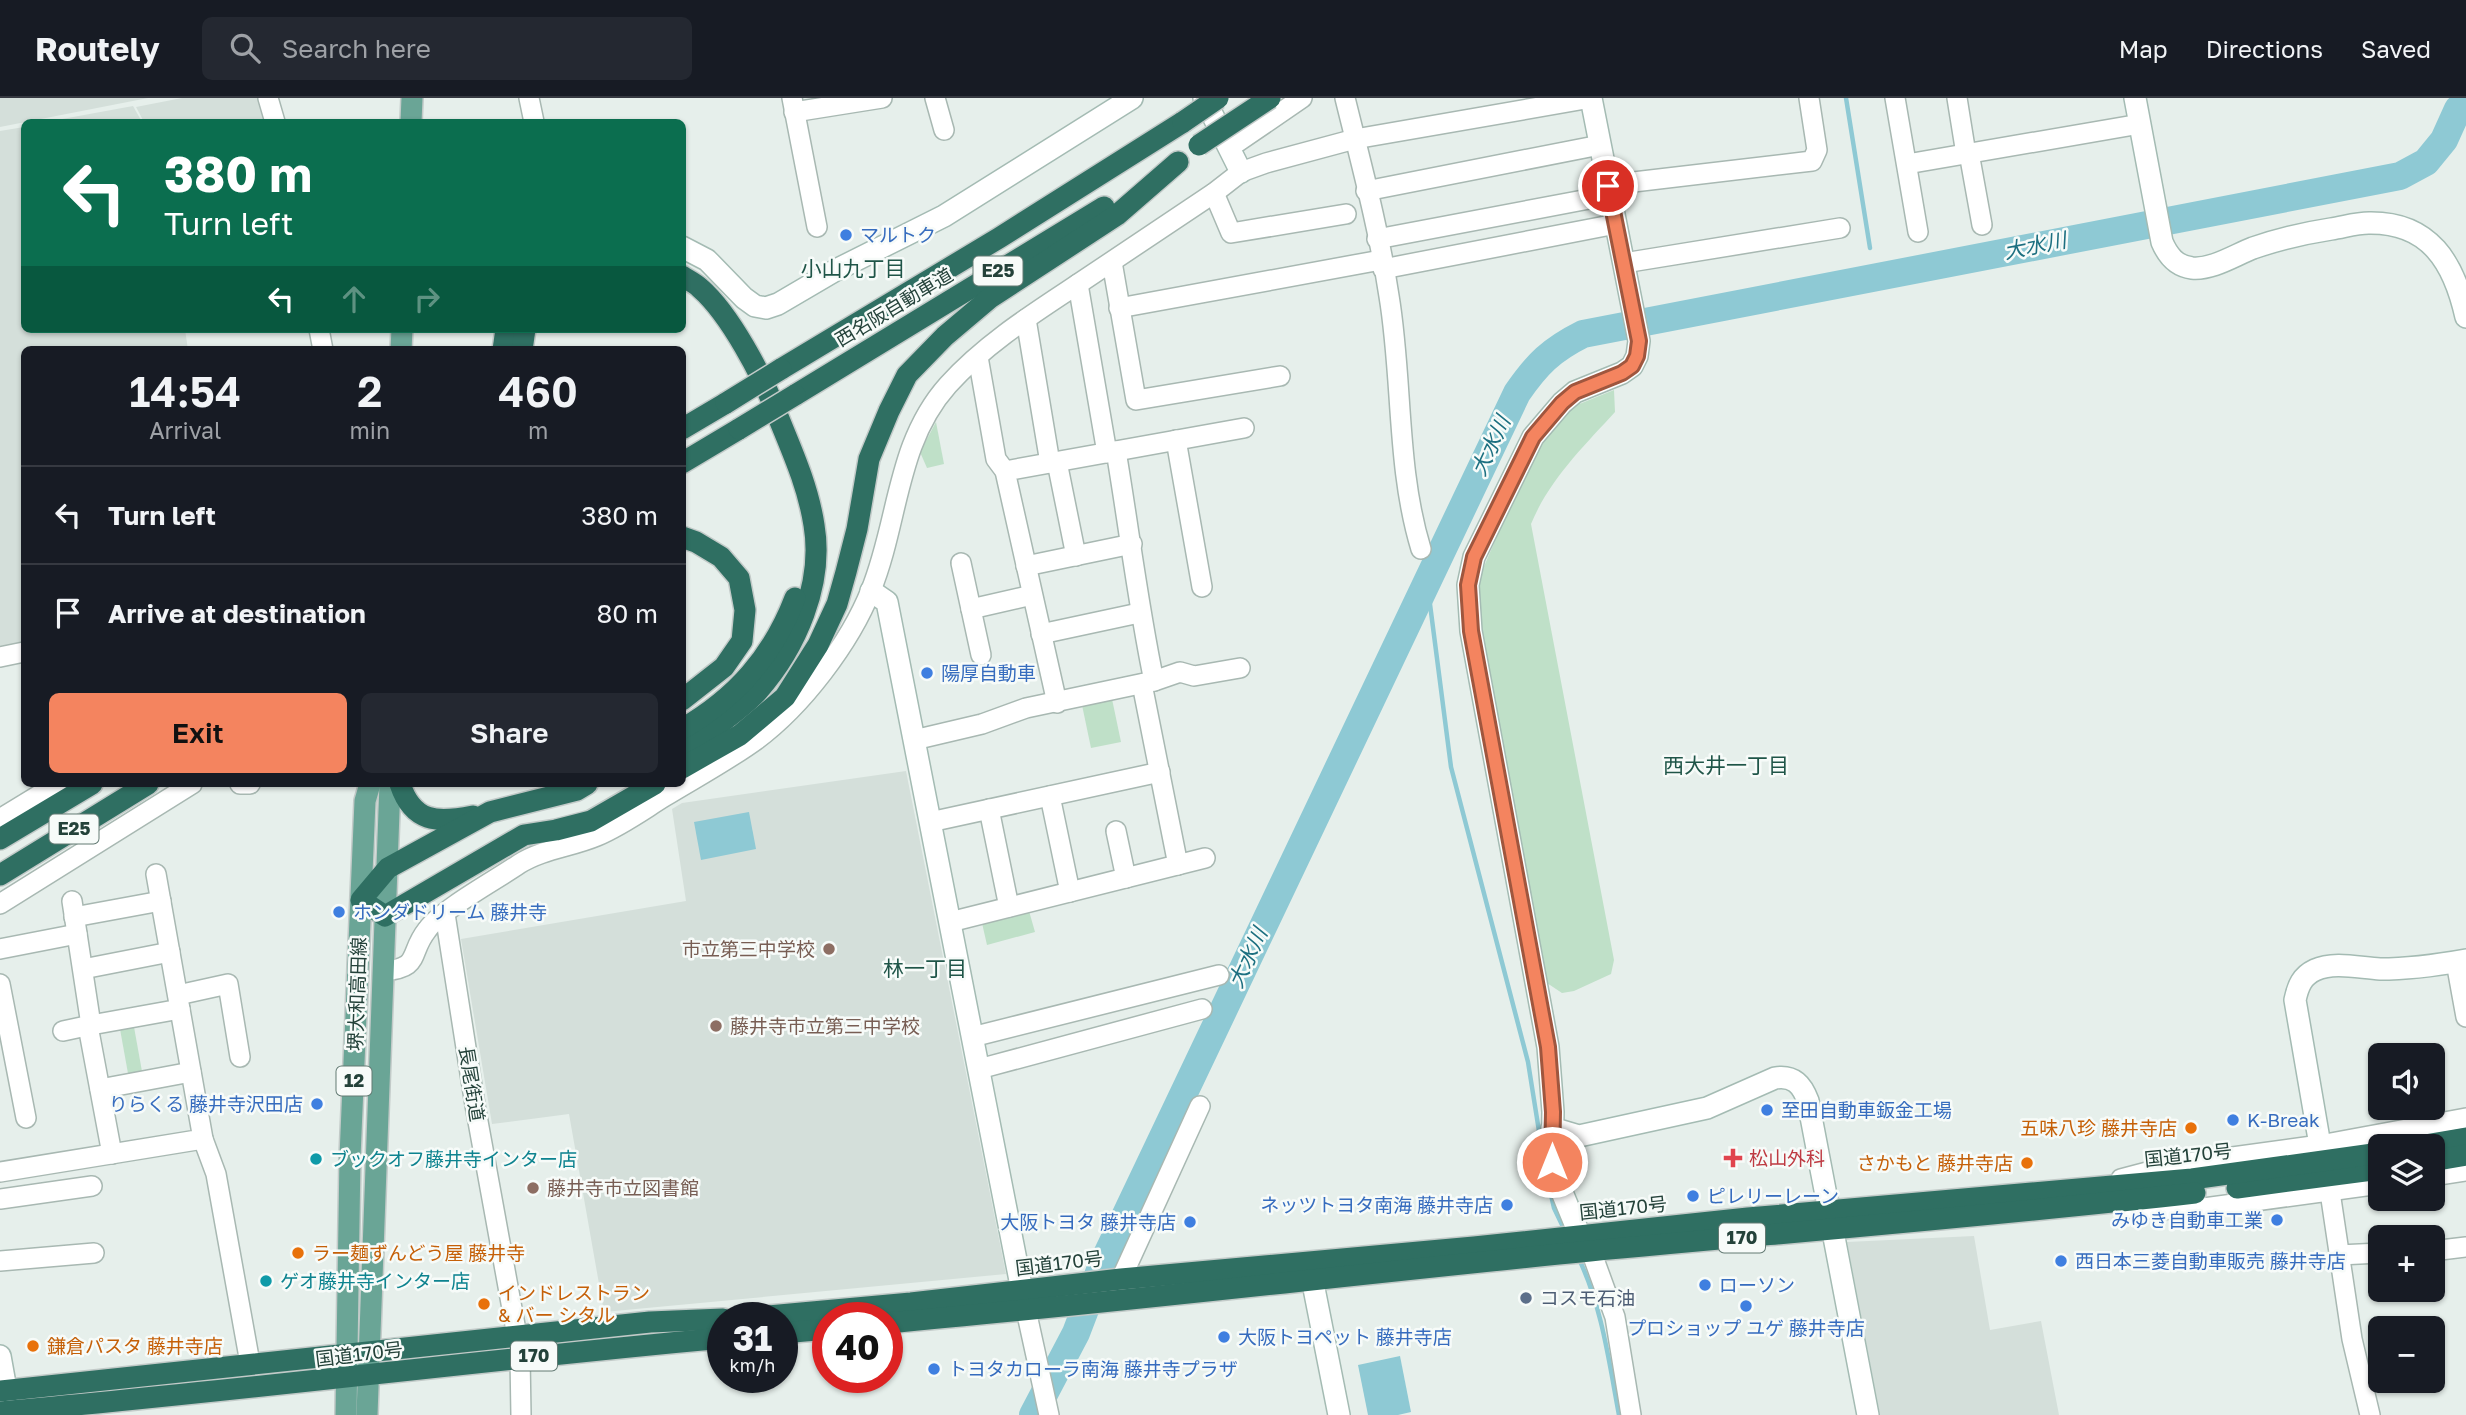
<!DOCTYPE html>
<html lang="en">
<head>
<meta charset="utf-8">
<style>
	:root { --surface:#171b24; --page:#242831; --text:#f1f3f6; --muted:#9ea1a6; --line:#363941; --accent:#f4845f }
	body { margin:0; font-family:"Golos Text","Noto Sans JP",sans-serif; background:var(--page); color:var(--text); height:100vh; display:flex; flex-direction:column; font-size:26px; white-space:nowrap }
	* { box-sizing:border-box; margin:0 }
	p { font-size:23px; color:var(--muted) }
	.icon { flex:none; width:38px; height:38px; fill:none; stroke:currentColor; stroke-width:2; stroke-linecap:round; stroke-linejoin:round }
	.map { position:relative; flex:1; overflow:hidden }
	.sheet { position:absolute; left:21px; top:248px; width:665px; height:441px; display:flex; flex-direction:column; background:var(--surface); border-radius:10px; box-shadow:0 2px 5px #0004 }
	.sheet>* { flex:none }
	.guide { position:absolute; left:21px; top:21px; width:665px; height:214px; border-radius:10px; box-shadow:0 2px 5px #0004; background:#0b6e4f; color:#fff; overflow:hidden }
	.buttons { position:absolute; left:2368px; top:945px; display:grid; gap:14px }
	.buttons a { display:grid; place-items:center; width:77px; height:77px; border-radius:10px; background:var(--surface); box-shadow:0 2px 5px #0004; font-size:35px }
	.speed { position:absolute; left:707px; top:1204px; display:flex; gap:14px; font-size:35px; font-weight:700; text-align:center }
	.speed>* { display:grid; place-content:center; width:91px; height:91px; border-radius:50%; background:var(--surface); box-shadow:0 2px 5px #0004; line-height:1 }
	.speed small { font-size:18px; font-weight:400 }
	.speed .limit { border:10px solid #d22; background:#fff; color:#111 }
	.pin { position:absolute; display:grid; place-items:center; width:60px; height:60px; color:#fff; margin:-30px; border:4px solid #fff; border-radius:50%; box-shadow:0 2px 7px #0007 }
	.me { position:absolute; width:77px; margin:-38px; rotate:0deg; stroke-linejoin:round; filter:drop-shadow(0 0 5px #0008) }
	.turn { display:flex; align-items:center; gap:24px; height:147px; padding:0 28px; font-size:32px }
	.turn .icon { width:91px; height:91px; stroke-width:2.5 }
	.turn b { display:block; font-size:49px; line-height:60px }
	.lanes { display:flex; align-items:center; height:66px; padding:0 28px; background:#0003; justify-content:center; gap:35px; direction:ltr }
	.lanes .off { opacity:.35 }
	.eta { display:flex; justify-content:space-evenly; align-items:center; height:119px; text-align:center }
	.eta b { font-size:42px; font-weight:600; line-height:49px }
	.action { display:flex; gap:14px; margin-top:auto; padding:14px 28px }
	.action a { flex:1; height:80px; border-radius:10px; background:var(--accent); color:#111; font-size:28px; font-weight:600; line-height:80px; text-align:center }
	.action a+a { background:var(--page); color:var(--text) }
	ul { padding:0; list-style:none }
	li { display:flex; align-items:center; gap:21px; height:98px; padding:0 28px; border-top:2px solid var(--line) }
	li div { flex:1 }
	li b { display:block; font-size:26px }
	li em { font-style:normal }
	header { display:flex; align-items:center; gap:42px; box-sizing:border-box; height:98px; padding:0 35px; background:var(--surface); border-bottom:2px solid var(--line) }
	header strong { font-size:33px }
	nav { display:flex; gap:38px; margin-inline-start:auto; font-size:24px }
	.search { width:490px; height:63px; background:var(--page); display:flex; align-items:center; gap:18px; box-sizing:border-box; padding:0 24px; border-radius:10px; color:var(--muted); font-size:26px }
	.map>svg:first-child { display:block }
	.built { fill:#d4dfda }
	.green { fill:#bfe0c8 }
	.water { fill:#8ec9d4 }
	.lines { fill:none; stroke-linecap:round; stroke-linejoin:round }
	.stream { stroke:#8ec9d4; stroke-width:4.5 }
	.river { stroke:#8ec9d4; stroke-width:28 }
	.street-casing { stroke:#a8b8b2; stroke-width:22 }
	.secondary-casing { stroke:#a4bbb3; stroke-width:24 }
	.primary-casing { stroke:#c2cac8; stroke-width:24 }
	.highway-casing { stroke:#c2cac8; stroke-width:24 }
	.street { stroke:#fff; stroke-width:19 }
	.secondary { stroke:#fff; stroke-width:21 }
	.primary { stroke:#6aa596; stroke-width:21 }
	.highway { stroke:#2f6f62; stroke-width:21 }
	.highway-bridge-casing { stroke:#c2cac8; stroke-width:24; stroke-linecap:butt }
	.highway-bridge { stroke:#2f6f62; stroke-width:21 }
	.route-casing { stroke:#9f563e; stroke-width:18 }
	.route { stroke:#f4845f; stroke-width:12 }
	.shop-dot { fill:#3f7fe0; stroke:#f7fbf9; stroke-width:2.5 }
	.education-dot { fill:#8d6e63; stroke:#f7fbf9; stroke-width:2.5 }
	.food-dot { fill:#e8710a; stroke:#f7fbf9; stroke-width:2.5 }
	.health-dot { fill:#e0444e; stroke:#f7fbf9; stroke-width:2.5 }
	.culture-dot { fill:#0f9aa8; stroke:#f7fbf9; stroke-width:2.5 }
	.service-dot { fill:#5c6f8a; stroke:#f7fbf9; stroke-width:2.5 }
	.labels { text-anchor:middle; stroke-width:5; stroke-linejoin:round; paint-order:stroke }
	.shield { fill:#f7fbf9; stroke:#637a73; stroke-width:2 }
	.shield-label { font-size:18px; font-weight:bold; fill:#24423a }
	.shop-label { font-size:19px; fill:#366cbe; stroke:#f7fbf9; text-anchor:start }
	.street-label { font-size:19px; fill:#24423a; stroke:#f7fbf9 }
	.education-label { font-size:19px; fill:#785e54; stroke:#f7fbf9; text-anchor:start }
	.food-label { font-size:19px; fill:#c56008; stroke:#f7fbf9; text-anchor:start }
	.health-label { font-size:19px; fill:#be3a42; stroke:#f7fbf9; text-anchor:start }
	.culture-label { font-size:19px; fill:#0d838f; stroke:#f7fbf9; text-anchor:start }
	.service-label { font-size:19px; fill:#4e5e75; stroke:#f7fbf9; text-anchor:start }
	.water-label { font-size:21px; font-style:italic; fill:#1c6f80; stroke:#f7fbf9 }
	.neighbourhood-label { font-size:21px; fill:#1f5548; stroke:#f7fbf9 }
</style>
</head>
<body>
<header>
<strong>Routely</strong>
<div class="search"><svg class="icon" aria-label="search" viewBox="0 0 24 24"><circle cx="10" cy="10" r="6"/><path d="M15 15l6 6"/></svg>Search here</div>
<nav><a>Map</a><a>Directions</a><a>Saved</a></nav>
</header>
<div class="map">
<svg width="2466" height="1317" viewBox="0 0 2466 1317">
	<rect width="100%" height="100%" fill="#e6efeb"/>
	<g class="built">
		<polygon points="0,0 148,0 0,29"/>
		<polygon points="182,0 260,0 267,24 144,24 136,9"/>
		<polygon points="133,8 142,24 46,24"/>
		<polygon points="24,29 24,231 185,231 188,252 24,252 24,550 0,555 0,33"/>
		<polygon points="906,673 1006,1176 604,1214 569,1016 492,1026 461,841 686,803 672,711 682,705"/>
		<polygon points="1974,1138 1990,1232 2041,1223 2059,1317 1880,1317 1847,1144"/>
	</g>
	<g class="green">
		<path d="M1614,292L1615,314C1584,348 1549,382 1531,426L1614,862L1611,876L1574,893L1562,895L1547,885L1485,558L1477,507L1479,480L1534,352L1567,311Z"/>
		<polygon points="936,324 944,366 927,370 920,354"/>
		<polygon points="1112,601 1121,644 1091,650 1082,607"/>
		<polygon points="1029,813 1035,834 987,847 982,825"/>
		<polygon points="134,929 143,979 129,981 120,931"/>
	</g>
	<g class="water">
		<polygon points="749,714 756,751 701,762 694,724"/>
		<polygon points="1400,1258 1411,1314 1398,1317 1368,1317 1358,1267"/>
	</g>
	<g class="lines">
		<g class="stream">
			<polyline points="1846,0 1870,150"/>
			<polyline points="1427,483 1451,669 1528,964 1542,1052"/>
			<polyline points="1549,1088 1554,1110 1565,1133"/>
			<path d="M1578,1159C1602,1208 1609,1264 1619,1317"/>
		</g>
		<path class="river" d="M1033,1317L1076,1235L1102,1167L1517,295C1537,266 1551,252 1583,236L2400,78L2426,64L2444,42L2458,11"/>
		<defs>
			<g id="street">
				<polyline points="268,0 275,24"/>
				<polyline points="529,0 534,24"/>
				<polyline points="792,0 817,129"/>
				<polyline points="935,0 944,32"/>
				<path d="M1345,0C1361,65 1379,132 1389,198C1403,282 1396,369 1421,451"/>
				<polyline points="1895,0 1918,134"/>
				<polyline points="1957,0 1966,56"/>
				<polyline points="794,14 882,0"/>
				<polyline points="1229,50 1302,0"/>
				<polyline points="1969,55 1982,127"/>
				<polyline points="1907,66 2140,26"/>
				<polyline points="1608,87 1812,63 1817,52 1809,0"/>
				<polyline points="1366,93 1600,47"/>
				<polyline points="1214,95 1231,135 1346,116"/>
				<polyline points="1377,141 1610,97"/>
				<polyline points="1112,164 1136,302 1280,278"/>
				<polyline points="1624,165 1840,130"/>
				<polyline points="1383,171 1616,126"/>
				<polyline points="1078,186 1107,355"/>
				<polyline points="1119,210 1381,162"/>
				<polyline points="1026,221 1050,365"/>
				<polyline points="319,231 323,252"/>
				<polyline points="978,259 996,361 1005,373 1057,605"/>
				<polyline points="1176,342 1202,489"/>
				<path d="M1116,353C1129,430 1138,507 1154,583"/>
				<polyline points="1057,364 1076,458"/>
				<polyline points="1005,373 1244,330"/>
				<polyline points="961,465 981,557"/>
				<polyline points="1026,468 1132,446"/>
				<polyline points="971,511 1032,497"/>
				<polyline points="1041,536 1139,515"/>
				<polyline points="0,559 24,554"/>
				<polyline points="1142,586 1178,767"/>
				<polyline points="914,642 982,626 1026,610 1154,583 1180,574 1194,578 1240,570"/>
				<polyline points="240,686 250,686"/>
				<polyline points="1050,698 1070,794"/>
				<polyline points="989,711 1009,809"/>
				<polyline points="0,721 57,686"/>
				<polyline points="930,724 1160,674"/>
				<polyline points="1116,733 1126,780"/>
				<polyline points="72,803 91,927 180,911"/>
				<polyline points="0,806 192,686"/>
				<polyline points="445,816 475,1007 517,1238"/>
				<polyline points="74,819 161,803"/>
				<polyline points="950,824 1205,760"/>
				<polyline points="0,851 77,836"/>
				<polyline points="2456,864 2466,919"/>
				<polyline points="83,871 170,854"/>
				<path d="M383,873C422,870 408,856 427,832C442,811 496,782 519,766C543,751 571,749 597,738C621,728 643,712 664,699C695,680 727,663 756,642C802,608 850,545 871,492C899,423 896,345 948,287C984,247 1031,217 1075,188C1122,157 1168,126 1214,95L1241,74L1266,65L1355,41L1591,0"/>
				<polyline points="0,886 26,1020"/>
				<polyline points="178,897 228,886 240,959"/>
				<polyline points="88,928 112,1056"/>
				<polyline points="63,933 91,927"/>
				<polyline points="972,939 1219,877"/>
				<polyline points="979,971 1202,911"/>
				<polyline points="100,991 191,974"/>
				<polyline points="203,1041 216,1076 250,1265"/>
				<polyline points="0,1074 203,1041 156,776"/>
				<polyline points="2432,1078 2466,1073"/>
				<polyline points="2121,1081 2174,1067 2320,1047 2466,1020"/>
				<polyline points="2330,1094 2352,1241 2370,1317"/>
				<polyline points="0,1101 92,1088"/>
				<polyline points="2124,1110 2189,1112 2380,1086"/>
				<polyline points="1591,1153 1615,1219 1631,1317"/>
				<polyline points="2432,1153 2466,1149"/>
				<polyline points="2339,1157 2380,1155"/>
				<polyline points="0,1163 94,1155"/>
				<polyline points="1121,1181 1200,1008"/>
				<polyline points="1026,1212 1049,1317"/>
				<polyline points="520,1259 521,1317"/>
			</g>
			<g id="secondary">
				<polyline points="1204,0 1241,74"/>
				<path d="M2135,0L2162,144C2168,158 2176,168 2192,170C2212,172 2235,157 2253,150C2279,141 2305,135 2331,131C2344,129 2356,125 2369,125C2430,124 2454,165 2466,219"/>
				<polyline points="682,149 707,162 744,200 755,208 766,210 778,206 836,172 944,118 1132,0"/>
				<polyline points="871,493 887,504 1025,1208"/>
				<path d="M1552,1030L1579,1038L1707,1010L1775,980C1794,977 1802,987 1808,1003L1868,1317"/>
				<path d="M2320,1047L2295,902C2298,888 2302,878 2315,872C2334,863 2360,870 2380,871C2409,871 2438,867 2466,862"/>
				<polyline points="1589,1151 1580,1138 1557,1082 1552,1064 1553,1014 1548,949 1471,533 1468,487 1474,459 1533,339 1562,305 1575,294 1622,275 1632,268 1637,258 1639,243 1591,0"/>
				<polyline points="1309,1165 1339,1317"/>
				<polyline points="0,1258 9,1308"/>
			</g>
			<g id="primary">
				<polyline points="411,24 412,0"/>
				<polyline points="401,252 402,231"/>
				<polyline points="346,1317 350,1059 365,703 370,686"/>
				<polyline points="367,1317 390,686"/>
			</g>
			<g id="highway">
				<path d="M682,178C688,182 695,185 700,190C730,216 763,279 777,316C792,353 808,388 814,427C824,486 796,550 758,593C743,610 702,639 682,652"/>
				<polyline points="503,252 506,231"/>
				<polyline points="522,252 525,231"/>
				<polyline points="781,271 999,140 1183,24"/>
				<polyline points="795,297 1104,109"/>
				<polyline points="682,331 726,305"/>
				<polyline points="682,365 739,331"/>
				<polyline points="682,439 696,444 721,459 739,480 745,512 742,543 724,569 682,602"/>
				<path d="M682,631C736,600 773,558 795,500"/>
				<polyline points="682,670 740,637 785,599 818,547 837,506 846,474 857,431 869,361 889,313 907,277 945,238 990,200 1117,117 1178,64"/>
				<path d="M400,686C413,725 437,725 473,718"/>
				<polyline points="587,686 577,692 490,714 388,770 361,802 385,818 524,737 556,732 591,723 655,686"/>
				<polyline points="0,741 92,686"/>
				<polyline points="0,777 148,686"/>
				<polyline points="2419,1048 2466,1040"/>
				<polyline points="2432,1063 2466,1057"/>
				<polyline points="2237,1090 2380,1071"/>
				<polyline points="745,1220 911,1205 1121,1181 1474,1149 1748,1120 2192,1081 2380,1055"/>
				<path d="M887,1225C1122,1204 1356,1176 1590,1153C1792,1134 1993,1118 2195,1095"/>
				<polyline points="782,1235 828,1231"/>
				<polyline points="0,1293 650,1224 723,1221"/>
				<path d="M0,1314C241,1293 482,1262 723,1240"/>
			</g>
		</defs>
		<use href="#street" class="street-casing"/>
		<use href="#secondary" class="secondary-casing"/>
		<use href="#primary" class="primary-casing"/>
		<use href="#highway" class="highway-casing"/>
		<use href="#street" class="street"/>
		<use href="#secondary" class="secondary"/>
		<use href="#primary" class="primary"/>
		<use href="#highway" class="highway"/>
		<defs>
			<g id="highway-bridge">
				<polyline points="1183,24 1218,0"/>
				<polyline points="1199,47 1270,0"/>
				<polyline points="726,305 781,271"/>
				<polyline points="739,331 795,297"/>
			</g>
		</defs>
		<use href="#highway-bridge" class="highway-bridge-casing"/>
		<use href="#highway-bridge" class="highway-bridge"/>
	</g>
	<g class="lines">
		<defs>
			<polyline id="route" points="1552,1064 1553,1014 1548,949 1471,533 1468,487 1474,459 1533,339 1562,305 1575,294 1622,275 1632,268 1637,258 1639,243 1608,88"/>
		</defs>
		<use href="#route" class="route-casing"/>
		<use href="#route" class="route"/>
	</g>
	<g class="shop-dot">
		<circle cx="846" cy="137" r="7"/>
		<circle cx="927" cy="575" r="7"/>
		<circle cx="339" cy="814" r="7"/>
		<circle cx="317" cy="1006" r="7"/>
		<circle cx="1767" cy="1012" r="7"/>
		<circle cx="2233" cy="1022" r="7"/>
		<circle cx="1693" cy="1098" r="7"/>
		<circle cx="1507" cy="1107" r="7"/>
		<circle cx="2277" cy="1122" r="7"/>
		<circle cx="1190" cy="1124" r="7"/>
		<circle cx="2061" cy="1163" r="7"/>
		<circle cx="1705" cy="1187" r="7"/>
		<circle cx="1746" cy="1208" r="7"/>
		<circle cx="1224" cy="1239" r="7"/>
		<circle cx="934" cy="1271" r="7"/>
	</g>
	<g class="education-dot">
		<circle cx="829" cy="851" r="7"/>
		<circle cx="716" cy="928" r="7"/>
		<circle cx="533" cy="1090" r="7"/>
	</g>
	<g class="food-dot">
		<circle cx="2191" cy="1030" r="7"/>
		<circle cx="2027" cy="1065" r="7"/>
		<circle cx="298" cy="1155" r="7"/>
		<circle cx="484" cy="1206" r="7"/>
		<circle cx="33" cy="1248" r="7"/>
	</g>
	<path class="health-dot" d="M1729.5 1049.5h7v7h7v7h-7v7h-7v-7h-7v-7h7z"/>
	<g class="culture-dot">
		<circle cx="316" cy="1061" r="7"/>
		<circle cx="266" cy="1183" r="7"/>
	</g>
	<circle class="service-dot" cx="1526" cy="1200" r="7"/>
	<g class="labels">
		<g class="shield">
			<rect x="973.5" y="158.5" width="49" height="29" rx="5"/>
			<rect x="49.5" y="716.5" width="49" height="29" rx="5"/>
			<rect x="336.5" y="968.5" width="35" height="29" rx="5"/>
			<rect x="1719" y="1125.5" width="46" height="29" rx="5"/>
			<rect x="511" y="1243.5" width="46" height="29" rx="5"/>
		</g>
		<g class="shield-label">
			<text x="998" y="179">E25</text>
			<text x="74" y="737">E25</text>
			<text x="354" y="989">12</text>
			<text x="1742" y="1146">170</text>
			<text x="534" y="1264">170</text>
		</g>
		<g class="shop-label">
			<text x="860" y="144">マルトク</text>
			<text x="941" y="582">陽厚自動車</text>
			<text x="353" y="821">ホンダドリーム 藤井寺</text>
			<text x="303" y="1013" text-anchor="end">りらくる 藤井寺沢田店</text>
			<text x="1781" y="1019">至田自動車鈑金工場</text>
			<text x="2247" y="1029">K-Break</text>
			<text x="1707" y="1105">ピレリーレーン</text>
			<text x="1493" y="1114" text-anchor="end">ネッツトヨタ南海 藤井寺店</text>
			<text x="2263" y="1129" text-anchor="end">みゆき自動車工業</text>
			<text x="1176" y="1131" text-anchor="end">大阪トヨタ 藤井寺店</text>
			<text x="2075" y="1170">西日本三菱自動車販売 藤井寺店</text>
			<text x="1719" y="1194">ローソン</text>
			<text x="1746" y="1237" text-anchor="middle">プロショップ ユゲ 藤井寺店</text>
			<text x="1238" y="1246">大阪トヨペット 藤井寺店</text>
			<text x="948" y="1278">トヨタカローラ南海 藤井寺プラザ</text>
		</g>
		<g class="street-label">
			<text transform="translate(894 209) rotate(-31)" y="7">西名阪自動車道</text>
			<text transform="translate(357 896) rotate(-88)" y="7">堺大和高田線</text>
			<text transform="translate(472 986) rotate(81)" y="7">長尾街道</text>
			<text transform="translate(2188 1057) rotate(-6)" y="7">国道170号</text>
			<text transform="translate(1623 1110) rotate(-6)" y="7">国道170号</text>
			<text transform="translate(1059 1165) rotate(-7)" y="7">国道170号</text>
			<text transform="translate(359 1256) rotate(-7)" y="7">国道170号</text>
		</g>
		<g class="education-label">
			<text x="815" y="858" text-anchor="end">市立第三中学校</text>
			<text x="730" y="935">藤井寺市立第三中学校</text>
			<text x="547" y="1097">藤井寺市立図書館</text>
		</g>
		<g class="food-label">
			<text x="2177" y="1037" text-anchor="end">五味八珍 藤井寺店</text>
			<text x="2013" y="1072" text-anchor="end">さかもと 藤井寺店</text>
			<text x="312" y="1162">ラー麺ずんどう屋 藤井寺</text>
			<text x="498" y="1202">インドレストラン<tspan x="498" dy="22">&amp; バー シタル</tspan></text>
			<text x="47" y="1255">鎌倉パスタ 藤井寺店</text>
		</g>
		<g class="health-label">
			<text x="1749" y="1067">松山外科</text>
		</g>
		<g class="culture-label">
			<text x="330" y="1068">ブックオフ藤井寺インター店</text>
			<text x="280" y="1190">ゲオ藤井寺インター店</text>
		</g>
		<g class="service-label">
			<text x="1540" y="1207">コスモ石油</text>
		</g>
		<g class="water-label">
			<text transform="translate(2035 148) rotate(-11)" y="7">大水川</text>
			<text transform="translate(1491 348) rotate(-65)" y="7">大水川</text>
			<text transform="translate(1248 860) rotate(-65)" y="7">大水川</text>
		</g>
		<g class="neighbourhood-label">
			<text x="853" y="178">小山九丁目</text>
			<text x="1726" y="675">西大井一丁目</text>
			<text x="925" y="878">林一丁目</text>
		</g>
	</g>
</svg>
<div class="buttons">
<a><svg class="icon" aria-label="sound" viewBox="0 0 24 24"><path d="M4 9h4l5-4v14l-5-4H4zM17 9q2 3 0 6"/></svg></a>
<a><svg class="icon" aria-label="layers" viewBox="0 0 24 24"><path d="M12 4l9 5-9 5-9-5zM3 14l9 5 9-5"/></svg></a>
<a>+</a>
<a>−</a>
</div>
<div class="speed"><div>31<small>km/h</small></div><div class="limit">40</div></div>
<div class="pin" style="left:1608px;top:88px;background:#d93025"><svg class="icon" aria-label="arrive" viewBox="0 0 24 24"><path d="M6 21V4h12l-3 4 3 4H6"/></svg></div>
<svg class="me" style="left:1552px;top:1064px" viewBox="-20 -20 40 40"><circle r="17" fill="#f4845f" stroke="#fff" stroke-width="3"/><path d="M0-11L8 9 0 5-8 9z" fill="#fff"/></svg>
<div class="guide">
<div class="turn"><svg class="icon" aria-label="left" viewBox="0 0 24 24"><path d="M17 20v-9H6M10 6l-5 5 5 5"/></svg><div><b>380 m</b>Turn left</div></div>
<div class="lanes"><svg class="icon" aria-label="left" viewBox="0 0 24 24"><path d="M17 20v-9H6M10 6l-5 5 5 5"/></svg><svg class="icon off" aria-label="ahead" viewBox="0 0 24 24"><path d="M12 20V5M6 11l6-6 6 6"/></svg><svg class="icon off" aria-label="right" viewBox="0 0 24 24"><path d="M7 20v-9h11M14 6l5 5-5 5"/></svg></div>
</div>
<section class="sheet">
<div class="eta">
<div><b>14:54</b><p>Arrival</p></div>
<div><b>2</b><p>min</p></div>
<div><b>460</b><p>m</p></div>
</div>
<ul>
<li><svg class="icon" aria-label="left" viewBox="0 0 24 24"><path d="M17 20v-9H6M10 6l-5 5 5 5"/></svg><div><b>Turn left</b></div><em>380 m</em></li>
<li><svg class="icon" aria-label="arrive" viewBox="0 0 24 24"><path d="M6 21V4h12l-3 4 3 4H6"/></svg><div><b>Arrive at destination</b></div><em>80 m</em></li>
</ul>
<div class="action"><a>Exit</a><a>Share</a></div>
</section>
</div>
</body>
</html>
